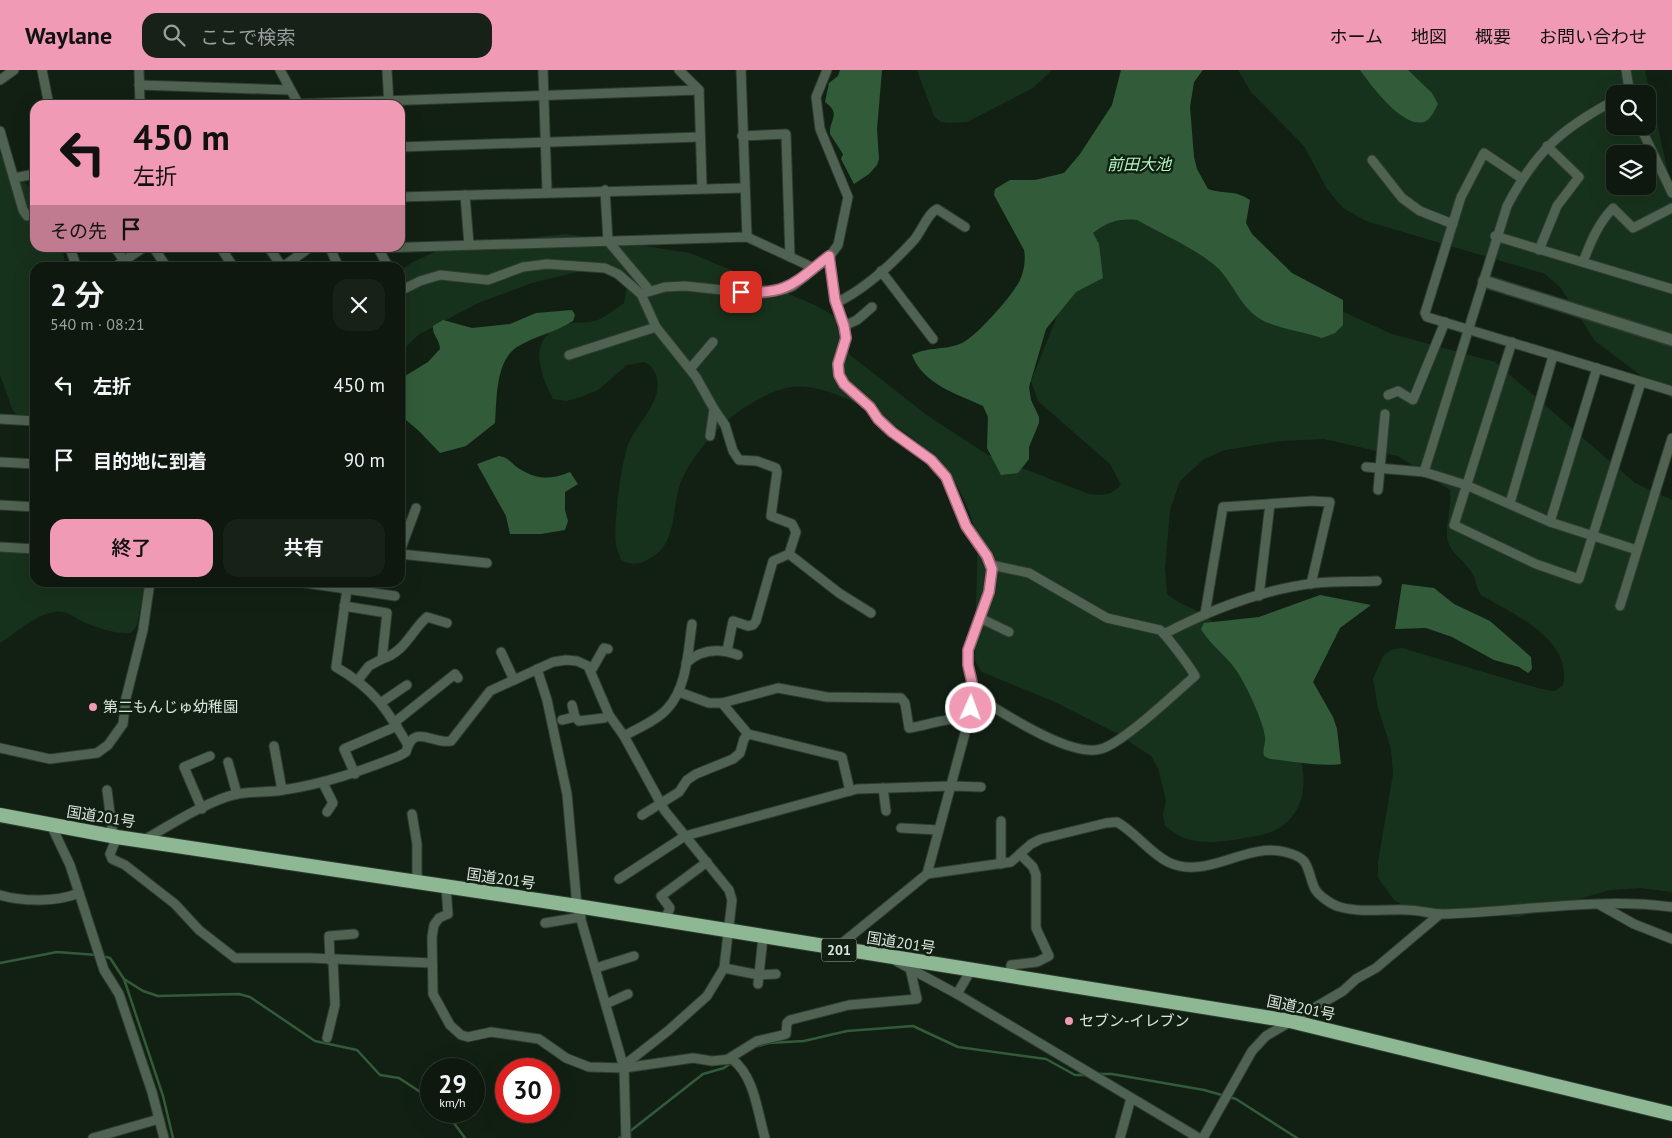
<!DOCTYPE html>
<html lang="ja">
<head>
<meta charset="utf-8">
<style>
	:root { --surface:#0e180f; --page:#172118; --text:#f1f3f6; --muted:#9ba09e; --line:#2e372f; --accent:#f09ab6 }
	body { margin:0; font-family:"PT Sans","Noto Sans JP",sans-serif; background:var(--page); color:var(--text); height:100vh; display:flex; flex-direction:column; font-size:19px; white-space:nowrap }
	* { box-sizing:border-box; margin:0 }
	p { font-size:16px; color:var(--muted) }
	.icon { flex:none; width:28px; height:28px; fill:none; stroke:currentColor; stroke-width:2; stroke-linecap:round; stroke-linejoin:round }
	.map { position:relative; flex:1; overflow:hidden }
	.side { position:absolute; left:30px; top:192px; width:375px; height:325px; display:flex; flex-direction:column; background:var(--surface); border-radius:15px; box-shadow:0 5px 20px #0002,0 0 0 1px var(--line) }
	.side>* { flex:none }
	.hud { position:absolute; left:30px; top:30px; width:375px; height:152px; border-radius:15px; box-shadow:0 5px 20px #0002,0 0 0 1px var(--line); background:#f09ab6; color:#111; overflow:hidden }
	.fabs { position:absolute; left:1606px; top:15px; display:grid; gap:10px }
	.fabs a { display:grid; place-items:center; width:50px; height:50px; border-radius:10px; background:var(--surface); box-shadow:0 5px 20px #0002,0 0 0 1px var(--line); font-size:25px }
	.speed { position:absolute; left:420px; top:988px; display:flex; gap:10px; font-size:25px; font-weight:700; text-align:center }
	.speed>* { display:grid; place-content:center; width:65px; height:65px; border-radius:50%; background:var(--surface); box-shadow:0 5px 20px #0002,0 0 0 1px var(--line); line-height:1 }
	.speed small { font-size:12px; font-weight:400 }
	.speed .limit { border:8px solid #d22; background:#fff; color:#111 }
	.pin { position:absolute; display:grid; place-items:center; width:42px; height:42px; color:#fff; margin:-21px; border-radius:10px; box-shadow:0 2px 8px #0006 }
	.me { position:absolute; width:55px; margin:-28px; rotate:2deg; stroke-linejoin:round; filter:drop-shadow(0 0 4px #0008) }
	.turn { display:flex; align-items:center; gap:18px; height:105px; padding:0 20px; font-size:22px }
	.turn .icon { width:65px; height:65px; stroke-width:2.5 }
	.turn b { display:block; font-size:35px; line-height:42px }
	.then { display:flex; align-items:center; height:48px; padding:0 20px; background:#0003; gap:10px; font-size:19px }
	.round { display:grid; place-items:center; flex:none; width:52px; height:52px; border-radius:15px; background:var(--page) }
	.head { display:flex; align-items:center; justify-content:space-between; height:85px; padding:0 20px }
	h1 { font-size:30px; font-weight:600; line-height:38px }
	.action { display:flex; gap:10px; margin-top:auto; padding:10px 20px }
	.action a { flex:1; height:58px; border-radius:15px; background:var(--accent); color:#111; font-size:20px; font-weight:600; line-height:58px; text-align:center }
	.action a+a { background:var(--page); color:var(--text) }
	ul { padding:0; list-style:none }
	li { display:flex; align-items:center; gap:15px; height:75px; padding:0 20px }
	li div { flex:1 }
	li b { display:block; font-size:19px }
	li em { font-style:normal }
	header { display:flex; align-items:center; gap:30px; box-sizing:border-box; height:70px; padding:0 25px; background:var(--accent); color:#111 }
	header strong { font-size:24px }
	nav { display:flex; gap:28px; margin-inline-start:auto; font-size:18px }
	.search { width:350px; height:45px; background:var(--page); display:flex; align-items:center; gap:12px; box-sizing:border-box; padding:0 18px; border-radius:15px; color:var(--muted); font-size:19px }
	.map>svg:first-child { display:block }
	.green { fill:#17321c; fill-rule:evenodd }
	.water { fill:#325c39 }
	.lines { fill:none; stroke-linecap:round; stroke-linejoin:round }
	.stream { stroke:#325c39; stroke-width:2.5 }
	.minor-casing { stroke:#2e3c30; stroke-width:11 }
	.tertiary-casing { stroke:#2e3c30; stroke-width:14 }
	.trunk-casing { stroke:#2e3c30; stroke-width:16 }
	.minor { stroke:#506252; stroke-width:9 }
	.tertiary { stroke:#506252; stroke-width:11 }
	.trunk { stroke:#8eb793; stroke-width:14 }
	.route-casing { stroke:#9c6476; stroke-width:12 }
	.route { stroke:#f09ab6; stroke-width:9 }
	.poi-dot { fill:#f09ab6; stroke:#122014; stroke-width:2 }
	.labels { text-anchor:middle; stroke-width:5; stroke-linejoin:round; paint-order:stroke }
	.shield { fill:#122014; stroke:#9faaa1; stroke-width:1 }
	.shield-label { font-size:14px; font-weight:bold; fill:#dce5dd }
	.poi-label { font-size:15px; fill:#dce5dd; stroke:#122014; text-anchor:start }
	.street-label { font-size:15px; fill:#dce5dd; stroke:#122014 }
	.water-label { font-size:16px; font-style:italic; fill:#b3f6bd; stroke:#122014 }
</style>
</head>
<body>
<header>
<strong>Waylane</strong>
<div class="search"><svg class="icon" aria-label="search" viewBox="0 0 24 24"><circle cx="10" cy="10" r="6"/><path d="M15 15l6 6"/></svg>ここで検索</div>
<nav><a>ホーム</a><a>地図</a><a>概要</a><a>お問い合わせ</a></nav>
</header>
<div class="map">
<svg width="1672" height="1068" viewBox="0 0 1672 1068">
	<rect width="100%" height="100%" fill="#122014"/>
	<g class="green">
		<polygon points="917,0 1052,0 1033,18 967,52 949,53 941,52 934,46"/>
		<path d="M1238,0H1645L1672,120V329L1595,271L1561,218L1545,204L1366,151L1343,138L1327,119L1304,76L1251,22ZM1615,24H1648V56H1615ZM1615,84H1648V116H1615Z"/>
		<polygon points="0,84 35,124 35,178 63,178 65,197 35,198 35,348 19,346 13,341 0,305"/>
		<path d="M1114,138L1392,264L1495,292L1635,413L1672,430V822L1640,818L1610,820L1518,847L1406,837L1394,830L1378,808V792L1393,704L1391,679L1378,638L1373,609L1383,586L1391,580L1402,578L1541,619L1555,621L1563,615C1573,569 1513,544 1481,525C1476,518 1477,514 1474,507C1468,491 1448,484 1447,466C1446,450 1452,436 1450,420L1398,386L1324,369L1281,371L1225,380L1204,389L1180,411L1170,440L1165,499L1167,524C1179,535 1196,538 1209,549C1228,564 1245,596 1258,617C1268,634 1294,668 1299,685C1312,723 1297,760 1256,766C1234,770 1205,776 1184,768C1177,765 1171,760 1165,756L1163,745L1166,730L1158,698L1151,686L1118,664L1055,632L982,602L975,591C974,559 977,528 977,496C977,484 979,471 975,459C968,436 957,410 940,393C911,362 835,311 792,317C776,319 761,327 747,336C723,350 696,381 684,405C669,432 681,473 649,489C639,495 631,495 621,490C620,485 617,480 616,475C613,457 621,393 628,375C635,357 653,341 657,321C659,308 656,299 645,292L627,295L598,320L581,327L566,331L553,329C540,303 526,268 564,255C574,251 587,254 598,250C607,246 615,239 624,233L627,217L617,202L598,197L532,213L478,233L418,265L400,283V201L411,193L454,173L486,172L566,164L690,183L815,235L834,246L842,257L843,269L850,285L928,346L988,385L1089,424C1103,426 1111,425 1121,415L1110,394L1038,331L1031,311L1086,174L1098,155Z"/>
		<path d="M35,476V512L145,513L137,555L131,563C115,564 97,558 82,551C72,546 66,540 54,542C35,545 16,563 0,573V482H18Z"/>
	</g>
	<g class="water">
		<path d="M840,0H882L877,59L879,89L877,95L869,104L854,114L841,89L843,84L830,64C829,50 842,44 825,32L829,13L838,6Z"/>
		<path d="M1121,0H1203L1194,12L1190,37L1194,87L1197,99L1208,119C1227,125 1233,119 1250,130L1246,153L1252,164L1292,203L1343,230V255L1335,263L1322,268C1303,261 1272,258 1257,247C1240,235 1233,214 1219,199C1196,178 1163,165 1137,150C1119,148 1107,152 1093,163L1099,174L1103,208L1076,222L1046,259L1029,317L1031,330L1039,347V353L1029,377V389L1018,403L1001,405L987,378L988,347L983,336C957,324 923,314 912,285C928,276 947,281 964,272C978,264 1013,225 1020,210C1024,202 1026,188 1024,180L994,125L995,119L1010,110H1035L1064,103L1080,84L1112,35Z"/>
		<path d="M1360,0H1408L1432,23L1438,34C1435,39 1431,50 1424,52C1402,58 1371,15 1360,0Z"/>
		<path d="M572,240L575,245L573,251C556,262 535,266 517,277C495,291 497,330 495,353L466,376L440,383L419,361L400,345V309L428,292L440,279C440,270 432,265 433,256L443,250L472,258L510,254L536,243Z"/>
		<path d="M499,386C508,387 511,393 518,398C537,410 550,410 570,402L578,414L565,422V440L568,451L565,460L541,464H510L506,446L477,394Z"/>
		<polygon points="1402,514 1434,518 1454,534 1490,551 1531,587 1532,599 1528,603 1519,597 1494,590 1452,567 1426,558 1395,559"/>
		<path d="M1320,525L1371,535L1340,558L1313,612L1333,647L1337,659L1341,694C1318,697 1293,691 1270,689L1264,686C1262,679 1266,674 1265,667C1264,653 1245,612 1236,600C1226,585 1210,575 1201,559L1204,553L1259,547Z"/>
	</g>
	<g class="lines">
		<g class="stream">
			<polyline points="102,886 110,888 124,909 163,1026 173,1068"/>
			<polyline points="0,893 57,882 97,885"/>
			<polyline points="124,909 143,921 158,926 239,924 250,927 315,971 357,980 380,1005 399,1008 431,1029"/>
			<polyline points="754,977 769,973 804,971 847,961 913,956 958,977 1046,989 1075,1005 1087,1005"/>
			<polyline points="1098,1004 1112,1004 1204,1020 1236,1029 1297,1068"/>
			<polyline points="445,1041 465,1068"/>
			<polyline points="629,1062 703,1004 724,998 731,993"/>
			<polyline points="619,1068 624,1065"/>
		</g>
		<defs>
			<g id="minor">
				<polyline points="42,0 49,35"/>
				<polyline points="139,0 140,35"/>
				<polyline points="280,0 299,35"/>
				<polyline points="387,0 389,35"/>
				<polyline points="543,0 547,122"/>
				<polyline points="679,0 699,20 702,117"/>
				<polyline points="741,0 747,167"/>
				<polyline points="1626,0 1630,24"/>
				<polyline points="0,10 14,0"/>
				<polyline points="139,15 290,20"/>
				<polyline points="298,34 699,20"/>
				<polyline points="1640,56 1672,123"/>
				<polyline points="0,61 23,140 27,146 35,144"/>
				<polyline points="742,66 786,64 790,187"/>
				<polyline points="400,77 699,67"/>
				<polyline points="1372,90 1402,128 1420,141 1453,154"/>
				<polyline points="14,108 35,104"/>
				<polyline points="1521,108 1484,83 1461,127 1425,243 1427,247 1672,321"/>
				<polyline points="605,120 608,171 650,221"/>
				<polyline points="465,125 469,175"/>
				<polyline points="400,127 744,118"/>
				<polyline points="1495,166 1672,219"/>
				<polyline points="70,178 77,198"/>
				<polyline points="115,178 124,190"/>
				<polyline points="154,178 167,198"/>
				<polyline points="221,178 234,198"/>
				<polyline points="269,178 283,198"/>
				<polyline points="330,178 339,198"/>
				<polyline points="378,178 389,198"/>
				<polyline points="379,178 747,167 814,198"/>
				<polyline points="1539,180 1557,136 1579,107 1547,76"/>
				<polyline points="829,187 835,230 844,256 846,268 838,294 839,305 844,314 870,337 878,349 892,362 931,390 946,407 966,456 987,486 992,499 989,522 968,580 968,595 975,626 927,804 835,879"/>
				<path d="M1583,192C1591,171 1598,154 1613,138L1633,158L1672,138"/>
				<polyline points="113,198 143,178"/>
				<polyline points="281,198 309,178"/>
				<polyline points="881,201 933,269"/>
				<polyline points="400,221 420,211 440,205 488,210 523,197 547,194 605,198 618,204 641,224 656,257 696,307 714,339 710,366"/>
				<polyline points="641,224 665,217 685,216 760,224 786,219 793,216 829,187 838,175 848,127 820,59 816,27 827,0"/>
				<path d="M836,233C865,219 893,193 914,170C921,162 928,143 937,139L965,157"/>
				<polyline points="844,256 857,250 872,237"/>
				<polyline points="1512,272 1454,455 1536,494 1579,509 1641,312"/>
				<polyline points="569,285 656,257"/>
				<polyline points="690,299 713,272"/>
				<polyline points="1388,325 1398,321 1413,330 1445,252"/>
				<polyline points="714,339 725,355 733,381 739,390 757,391 776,398 777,402 771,446 792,454 796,462 789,484 773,491 756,551 753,555 748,556 733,551 727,581"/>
				<polyline points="0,349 35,351"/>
				<polyline points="0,392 35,394"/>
				<polyline points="1366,397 1424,402 1466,415 1550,452 1637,480"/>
				<path d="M1424,402L1507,136C1536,81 1561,59 1615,30"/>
				<polyline points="1378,420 1385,344"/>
				<polyline points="1510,433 1553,286"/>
				<polyline points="0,435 35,437"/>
				<polyline points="1550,452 1597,298"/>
				<polyline points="0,477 35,479"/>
				<polyline points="400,481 416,438"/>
				<polyline points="400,484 487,493"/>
				<polyline points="789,484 839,523 871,543"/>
				<polyline points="299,512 395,526"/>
				<path d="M348,512L336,597C374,619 386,638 408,675"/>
				<polyline points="1259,526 1270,434"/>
				<polyline points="344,536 387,543 382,589 369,596 358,610"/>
				<polyline points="1620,536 1672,368"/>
				<polyline points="1205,544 1223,437 1312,431 1330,432 1311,514"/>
				<polyline points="980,548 1009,562"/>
				<path d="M1164,564C1210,540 1264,519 1316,513C1336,511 1356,512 1377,511"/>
				<polyline points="501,582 514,610"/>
				<path d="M382,589C405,582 411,561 427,547L447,553"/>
				<path d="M686,593C701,579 719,578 738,585"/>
				<polyline points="537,599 547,630 567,724 577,836 624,998 626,1068"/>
				<polyline points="591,601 604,578 608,579"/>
				<polyline points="679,622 709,633 722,633"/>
				<path d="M975,626C1002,642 1070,688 1101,679C1123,673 1175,623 1195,606C1191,598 1167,566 1160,560L1107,548L1029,503L996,496L992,499"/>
				<polyline points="382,632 407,615"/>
				<polyline points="572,635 575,647 579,651 604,648"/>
				<polyline points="562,650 575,647"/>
				<polyline points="395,652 455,604 458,608"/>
				<path d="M624,666C638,658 656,651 667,639C687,618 688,581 692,554"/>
				<polyline points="274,676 282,720"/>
				<polyline points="0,678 50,689 97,683 108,675 123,654 126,628 143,560 150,512"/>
				<polyline points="228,692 237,724"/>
				<polyline points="355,704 344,679 397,656"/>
				<polyline points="323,713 333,733 327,742"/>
				<polyline points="883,718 886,741"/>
				<polyline points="107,720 113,766"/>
				<path d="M850,721L842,687L748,664L722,633L778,618L827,627L901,628L905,633L909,658C928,655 948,647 968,649"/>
				<polyline points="202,739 184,697 210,686"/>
				<polyline points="412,744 417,774 417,813"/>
				<polyline points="642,745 679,722 687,710 696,704 733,689 740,683 744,669 748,664"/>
				<polyline points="51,755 70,795 104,900 119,924 152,1022 164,1068"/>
				<polyline points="901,758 938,760"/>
				<polyline points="117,767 110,784 112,789 125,795 175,834 199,860 235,888 310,888 432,893"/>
				<path d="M144,770C170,755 209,730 237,724C251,721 268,723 283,720C324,714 361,701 399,686L406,682C414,652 433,675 451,671L490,621L553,592L566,590L577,591L588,596L609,645L624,666L665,741L729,820L732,830L724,898L707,926L669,960L623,996"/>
				<polyline points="1001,794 1001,751"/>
				<path d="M927,804L1011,792L1031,774L1041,769L1106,753L1117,752C1136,763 1149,782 1168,792C1206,811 1245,772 1285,782C1311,788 1306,798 1314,817C1317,825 1332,835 1340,837C1362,843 1386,839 1408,840C1419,840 1431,844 1442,844C1519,842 1595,827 1672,837"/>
				<polyline points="619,809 685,766 857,719 951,716 981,717"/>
				<path d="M446,817L448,844L439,848L434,855L432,867L433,924L450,955L461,965L468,967L491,962L539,969L566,988L589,997L624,998L693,988L712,991L732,989C755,1007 757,1041 765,1068"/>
				<path d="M0,825C23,832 57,832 79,823"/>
				<polyline points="1600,835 1634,854 1672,869"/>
				<polyline points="664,851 670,838 661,826 707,792"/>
				<polyline points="545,853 581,847"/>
				<polyline points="330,890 329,866 354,864"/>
				<polyline points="896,891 957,924 1199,1068"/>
				<polyline points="596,898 634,886"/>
				<polyline points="724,898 759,905 776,904"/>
				<polyline points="1010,905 1011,895 1037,892 1049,886 1036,858 1036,805 1033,797 1020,784"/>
				<polyline points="758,914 763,867"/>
				<polyline points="957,924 971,900"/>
				<polyline points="606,934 628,924"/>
				<polyline points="327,968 335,935 333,890"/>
				<polyline points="728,989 757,971 783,965 786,964 787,953 790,950 849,935 917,929 910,898"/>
				<polyline points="93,1068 159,1049"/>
				<polyline points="1120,1068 1131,1028"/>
				<polyline points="1203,1068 1252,981 1266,966 1343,921 1356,909 1376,898 1440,844"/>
			</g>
			<polyline id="tertiary" points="1484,211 1672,270"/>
			<polyline id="trunk" points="0,745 117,767 577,836 1290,951 1672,1044"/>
		</defs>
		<use href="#minor" class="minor-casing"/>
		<use href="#tertiary" class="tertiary-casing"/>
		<use href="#trunk" class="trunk-casing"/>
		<use href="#minor" class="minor"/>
		<use href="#tertiary" class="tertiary"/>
		<use href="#trunk" class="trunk"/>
	</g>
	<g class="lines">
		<defs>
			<path id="route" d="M741,222C788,225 794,213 829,186L835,230L844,256L846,268L838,294L839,305L844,314L870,337L878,349L892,362L931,390L946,407L966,456L987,486L992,499L989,522L968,580V595L975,626L971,638"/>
		</defs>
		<use href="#route" class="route-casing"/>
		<use href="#route" class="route"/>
	</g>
	<g class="poi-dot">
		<circle cx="93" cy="637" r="5"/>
		<circle cx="1069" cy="951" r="5"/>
	</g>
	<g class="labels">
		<rect class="shield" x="821.5" y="868.5" width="35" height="23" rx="4"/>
		<g class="shield-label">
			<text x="839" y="885">201</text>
		</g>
		<g class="poi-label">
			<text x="103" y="642">第二もんじゅ幼稚園</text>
			<text x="1079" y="956">セブン-イレブン</text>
		</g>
		<g class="street-label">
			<text transform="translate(101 747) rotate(9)" y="5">国道201号</text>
			<text transform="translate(501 809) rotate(8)" y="5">国道201号</text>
			<text transform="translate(901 873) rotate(9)" y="5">国道201号</text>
			<text transform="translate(1301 938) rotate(12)" y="5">国道201号</text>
		</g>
		<g class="water-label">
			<text x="1139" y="100">前田大池</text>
		</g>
	</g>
</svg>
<div class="fabs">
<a><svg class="icon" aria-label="search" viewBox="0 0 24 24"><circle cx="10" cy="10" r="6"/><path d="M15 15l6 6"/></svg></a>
<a><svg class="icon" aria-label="layers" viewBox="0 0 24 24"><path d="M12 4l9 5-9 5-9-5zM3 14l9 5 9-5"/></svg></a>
</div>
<div class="speed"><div>29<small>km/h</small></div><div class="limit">30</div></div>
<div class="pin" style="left:741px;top:222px;background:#d93025"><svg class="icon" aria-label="arrive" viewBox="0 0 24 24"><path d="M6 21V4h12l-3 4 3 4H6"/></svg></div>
<svg class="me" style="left:971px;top:638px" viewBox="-20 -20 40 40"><circle r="17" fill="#f09ab6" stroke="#fff" stroke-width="3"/><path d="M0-11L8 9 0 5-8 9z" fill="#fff"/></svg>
<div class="hud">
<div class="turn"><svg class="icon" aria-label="left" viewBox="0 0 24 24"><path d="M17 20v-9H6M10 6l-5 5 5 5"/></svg><div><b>450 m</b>左折</div></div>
<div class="then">その先<svg class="icon" aria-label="arrive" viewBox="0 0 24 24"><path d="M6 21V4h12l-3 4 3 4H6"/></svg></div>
</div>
<section class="side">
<div class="head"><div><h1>2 分</h1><p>540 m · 08:21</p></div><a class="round"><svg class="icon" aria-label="close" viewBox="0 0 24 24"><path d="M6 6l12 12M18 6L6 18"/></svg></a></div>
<ul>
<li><svg class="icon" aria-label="left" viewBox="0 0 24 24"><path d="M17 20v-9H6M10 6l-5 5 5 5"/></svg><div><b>左折</b></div><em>450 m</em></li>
<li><svg class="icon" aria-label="arrive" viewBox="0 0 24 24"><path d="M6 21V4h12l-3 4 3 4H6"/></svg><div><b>目的地に到着</b></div><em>90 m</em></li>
</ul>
<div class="action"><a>終了</a><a>共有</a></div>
</section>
</div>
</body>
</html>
